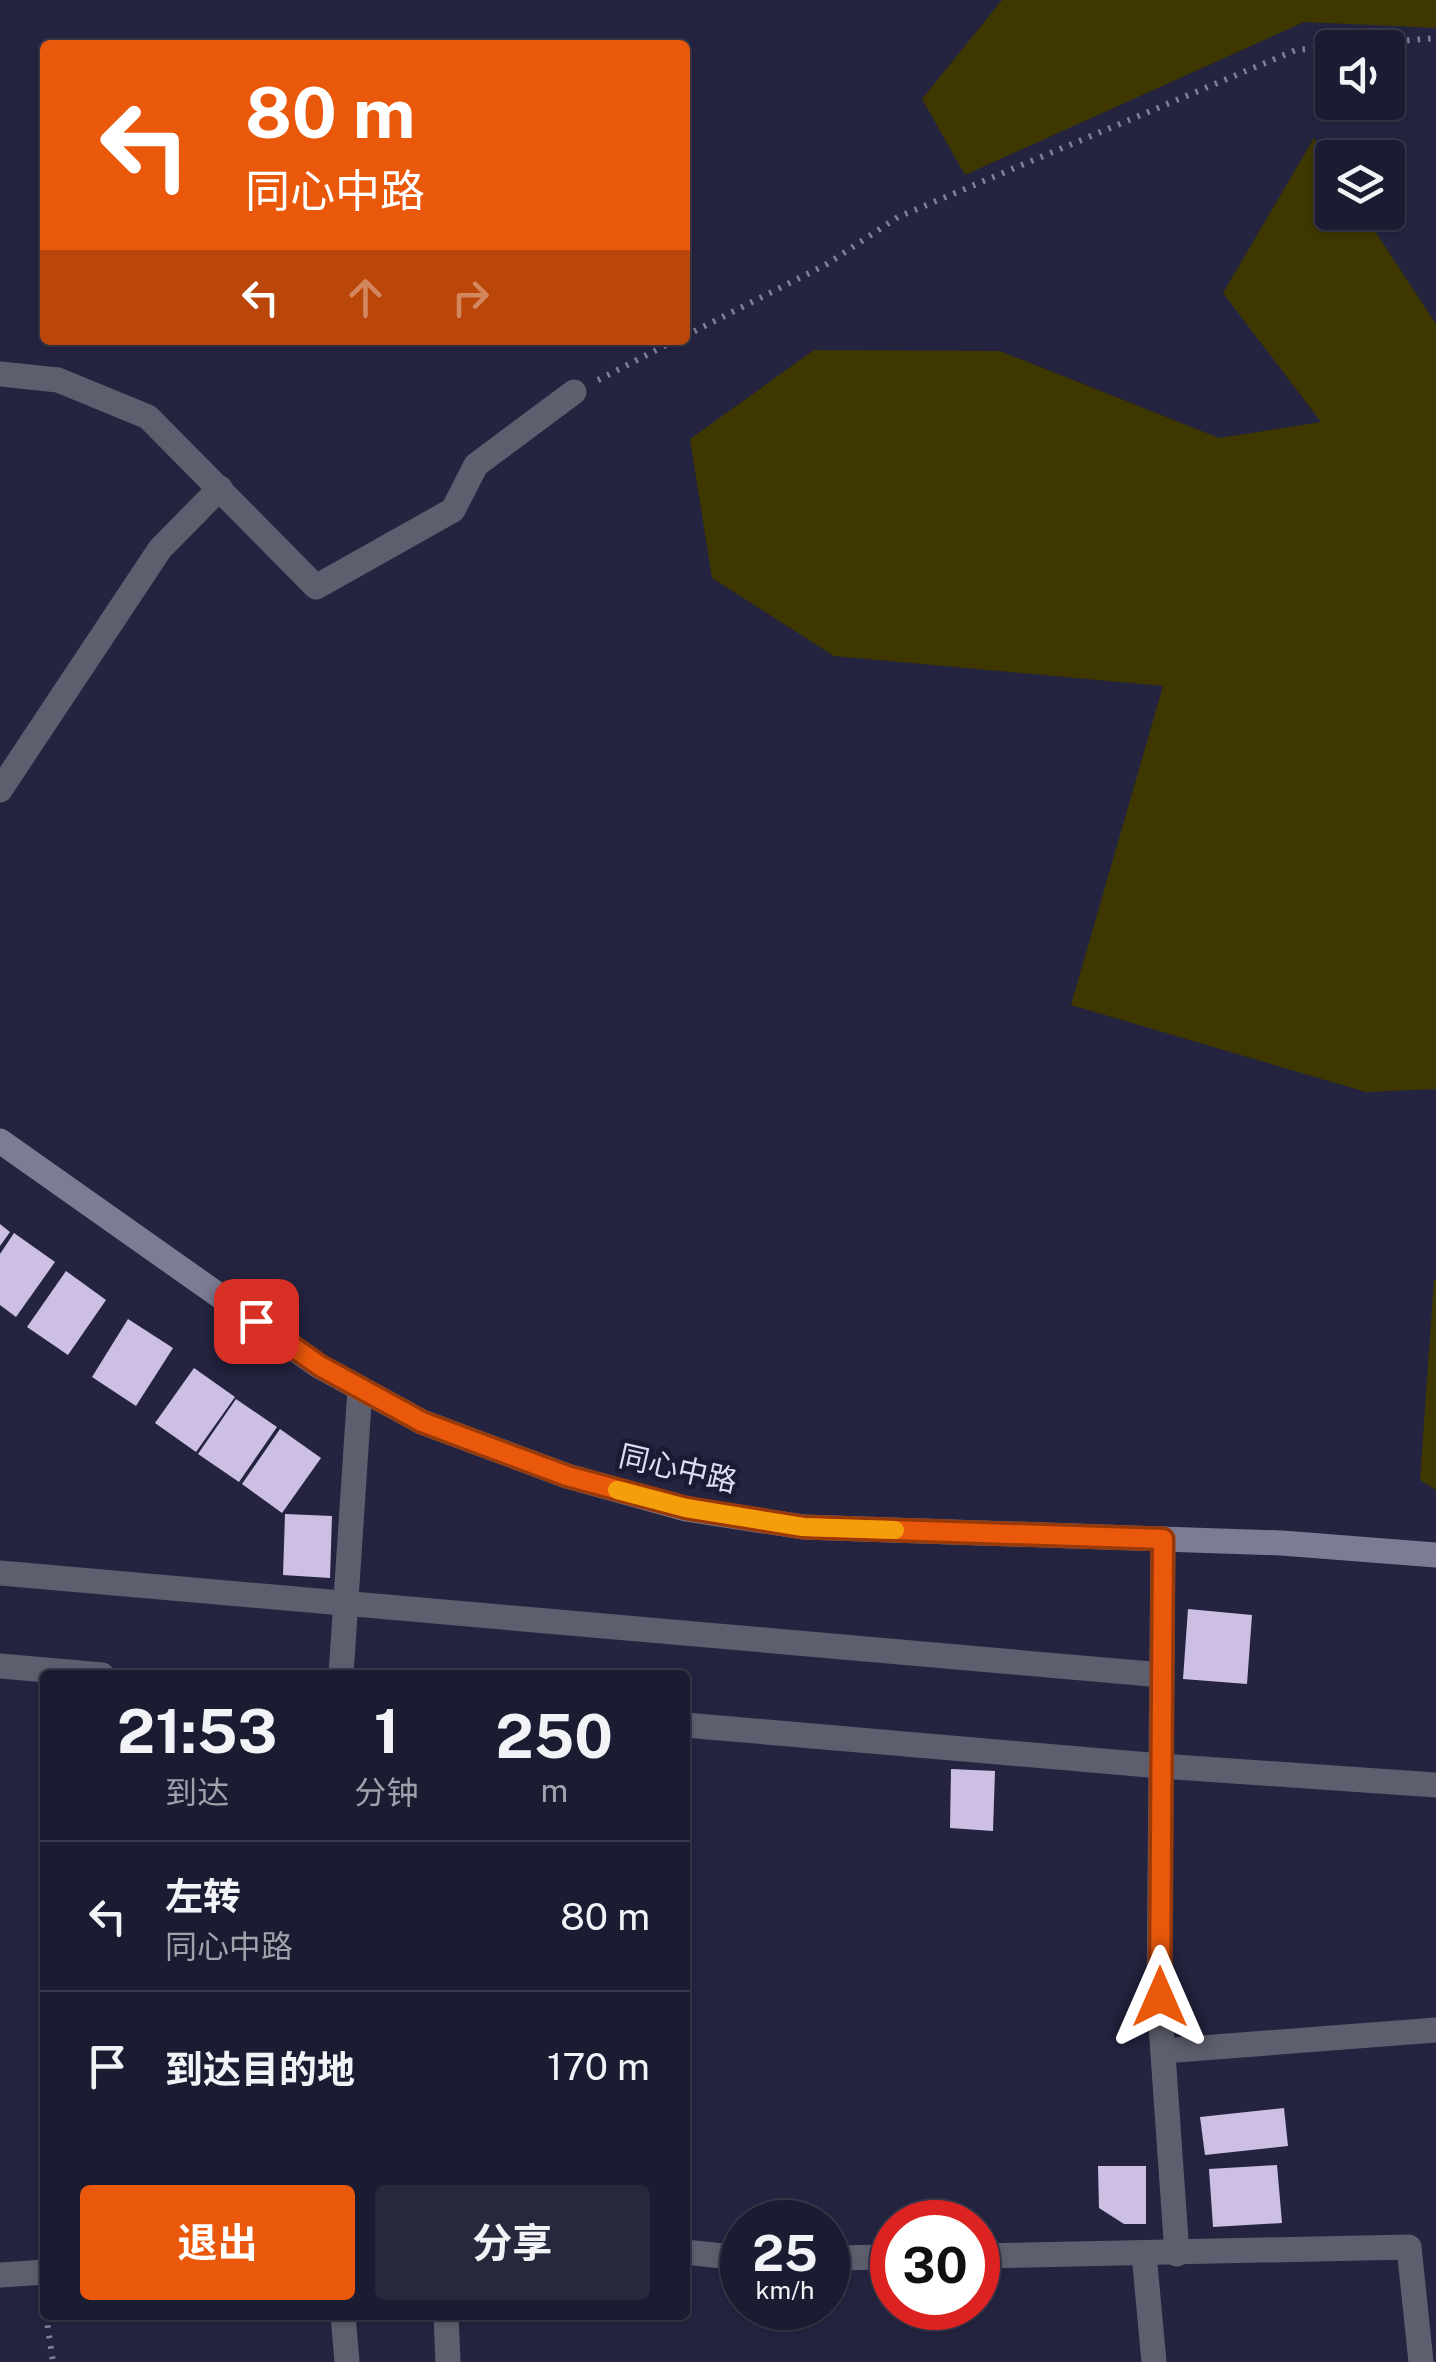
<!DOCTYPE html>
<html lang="zh">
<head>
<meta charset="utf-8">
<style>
	:root { --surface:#1b1b31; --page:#28283d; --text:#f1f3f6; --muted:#a0a1ab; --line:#39394d; --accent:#ea580c }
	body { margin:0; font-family:"Public Sans","Noto Sans SC",sans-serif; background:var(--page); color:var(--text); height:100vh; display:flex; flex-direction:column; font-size:38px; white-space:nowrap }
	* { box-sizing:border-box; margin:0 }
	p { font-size:32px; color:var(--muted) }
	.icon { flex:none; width:55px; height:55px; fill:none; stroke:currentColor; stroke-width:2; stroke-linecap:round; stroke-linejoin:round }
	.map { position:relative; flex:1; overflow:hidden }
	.details { position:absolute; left:40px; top:1670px; width:650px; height:650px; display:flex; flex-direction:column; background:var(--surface); border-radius:10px; box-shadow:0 2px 8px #0004,0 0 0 2px var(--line) }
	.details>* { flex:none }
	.hud { position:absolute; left:40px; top:40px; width:650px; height:305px; border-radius:10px; box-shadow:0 2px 8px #0004,0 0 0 2px var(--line); background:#ea580c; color:#fff; overflow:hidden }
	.fabs { position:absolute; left:1315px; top:30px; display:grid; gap:20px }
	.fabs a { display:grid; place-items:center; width:90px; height:90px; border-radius:10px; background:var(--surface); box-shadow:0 2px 8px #0004,0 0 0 2px var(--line); font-size:50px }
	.speed { position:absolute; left:720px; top:2200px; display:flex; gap:20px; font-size:50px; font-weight:700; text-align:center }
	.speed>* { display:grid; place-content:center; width:130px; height:130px; border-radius:50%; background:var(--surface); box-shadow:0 2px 8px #0004,0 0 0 2px var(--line); line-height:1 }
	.speed small { font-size:25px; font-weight:400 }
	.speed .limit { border:15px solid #d22; background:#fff; color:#111 }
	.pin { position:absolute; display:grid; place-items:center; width:85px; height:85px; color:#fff; margin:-42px; border-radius:20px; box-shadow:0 5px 15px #0006 }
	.me { position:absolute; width:110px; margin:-55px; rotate:0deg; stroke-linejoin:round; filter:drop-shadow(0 0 8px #0008) }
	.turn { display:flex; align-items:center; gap:35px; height:210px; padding:0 40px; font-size:45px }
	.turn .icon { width:130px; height:130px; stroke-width:2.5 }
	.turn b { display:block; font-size:70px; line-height:85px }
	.lanes { display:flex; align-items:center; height:95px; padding:0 40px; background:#0003; justify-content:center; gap:50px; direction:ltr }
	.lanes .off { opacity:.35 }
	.eta { display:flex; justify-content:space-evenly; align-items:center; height:170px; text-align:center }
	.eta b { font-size:60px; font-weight:700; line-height:70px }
	.cta { display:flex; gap:20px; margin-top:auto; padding:20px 40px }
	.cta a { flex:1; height:115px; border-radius:10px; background:var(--accent); color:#fff; font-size:40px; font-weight:700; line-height:115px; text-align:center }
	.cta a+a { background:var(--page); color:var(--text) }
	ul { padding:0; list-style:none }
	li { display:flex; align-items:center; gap:30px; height:150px; padding:0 40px; border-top:2px solid var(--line) }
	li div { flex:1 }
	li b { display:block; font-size:38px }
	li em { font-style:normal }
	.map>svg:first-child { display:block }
	.green { fill:#3e3700 }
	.building { fill:#cdbfe4 }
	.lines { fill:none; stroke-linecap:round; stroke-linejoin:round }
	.path { stroke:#808199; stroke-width:6; stroke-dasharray:2.5 8; stroke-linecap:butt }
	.street { stroke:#5e5f6e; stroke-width:25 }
	.secondary { stroke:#7c7d95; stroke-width:25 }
	.route-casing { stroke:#983908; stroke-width:25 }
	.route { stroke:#ea580c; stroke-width:18 }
	.slow { stroke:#f59e0b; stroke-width:18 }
	.labels { text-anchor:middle; stroke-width:10; stroke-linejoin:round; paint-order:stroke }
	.street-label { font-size:30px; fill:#dcdef1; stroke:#1b1b36 }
</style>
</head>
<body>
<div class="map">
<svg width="1436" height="2362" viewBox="0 0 1436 2362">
	<rect width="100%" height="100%" fill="#242441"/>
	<g class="green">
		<polygon points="1002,0 1436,0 1436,28 1304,22 965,175 922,99"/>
		<polygon points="1314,138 1332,166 1332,212 1363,213 1436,324 1436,1089 1366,1092 1071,1005 1163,686 834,656 712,578 690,439 814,350 1000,351 1219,438 1321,422 1223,293"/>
		<polygon points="1434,1280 1436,1280 1436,1490 1420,1480"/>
	</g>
	<g class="building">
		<polygon points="0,1224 10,1232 0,1246"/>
		<polygon points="14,1233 55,1262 16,1317 0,1305 0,1254"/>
		<polygon points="66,1271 106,1300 68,1355 27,1327"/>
		<polygon points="128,1319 173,1348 136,1406 92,1377"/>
		<polygon points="194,1368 235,1397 196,1452 155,1423"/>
		<polygon points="236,1399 277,1427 239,1482 198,1454"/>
		<polygon points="280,1429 321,1458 282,1513 242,1484"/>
		<polygon points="285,1514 332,1516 330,1578 283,1575"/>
		<polygon points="1188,1609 1252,1615 1247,1684 1183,1679"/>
		<polygon points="951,1769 995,1771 993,1831 950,1828"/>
		<polygon points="1284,2108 1288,2146 1205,2155 1200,2117"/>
		<polygon points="1277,2165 1282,2223 1213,2227 1209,2169"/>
		<polygon points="1098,2166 1146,2166 1146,2224 1124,2224 1099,2208"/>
	</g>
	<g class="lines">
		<g class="path">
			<polyline points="685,336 827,264 898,217 1296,50 1436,38"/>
			<polyline points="598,380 676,340"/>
			<polyline points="46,2315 53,2362"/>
		</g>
		<g class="street">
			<polyline points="0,374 58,380 148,417 316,587 453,510 476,465 574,392"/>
			<polyline points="0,790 160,549 220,488"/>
			<polyline points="1163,1539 1159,1997 1177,2254"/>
			<polyline points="0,1573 1162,1675"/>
			<polyline points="0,1666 102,1675"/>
			<polyline points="341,1675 360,1388"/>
			<polyline points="685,1725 1161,1766 1436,1785"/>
			<polyline points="1163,2051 1436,2030"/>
			<polyline points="685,2252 742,2258"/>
			<polyline points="1144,2254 1154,2362"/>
			<polyline points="978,2256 1409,2247 1421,2362"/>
			<polyline points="828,2258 892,2257"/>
			<polyline points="0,2275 45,2272"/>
			<polyline points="343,2315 347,2362"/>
			<polyline points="446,2315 448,2362"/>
		</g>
		<polyline class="secondary" points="0,1141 319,1366 422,1422 567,1476 686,1509 803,1527 1282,1543 1436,1555"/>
	</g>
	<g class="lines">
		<defs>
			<polyline id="route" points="256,1321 320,1366 422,1422 567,1476 686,1508 803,1527 1163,1539 1160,1997"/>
		</defs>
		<use href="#route" class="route-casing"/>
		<use href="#route" class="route"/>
		<polyline class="slow" points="617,1490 686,1508 803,1527 895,1530"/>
	</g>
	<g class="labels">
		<g class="street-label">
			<text transform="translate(678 1469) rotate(13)" y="10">同心中路</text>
		</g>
	</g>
</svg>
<div class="fabs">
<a><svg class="icon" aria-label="sound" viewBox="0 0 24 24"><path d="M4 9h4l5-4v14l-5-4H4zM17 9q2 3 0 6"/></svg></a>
<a><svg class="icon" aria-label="layers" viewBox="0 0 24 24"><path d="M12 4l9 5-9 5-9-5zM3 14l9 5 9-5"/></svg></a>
</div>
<div class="speed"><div>25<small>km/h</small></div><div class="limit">30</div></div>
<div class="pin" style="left:256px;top:1321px;background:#d93025"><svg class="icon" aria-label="arrive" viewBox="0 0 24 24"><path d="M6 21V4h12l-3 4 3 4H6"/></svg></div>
<svg class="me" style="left:1160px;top:1997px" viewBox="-20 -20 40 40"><path d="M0-17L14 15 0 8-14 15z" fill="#ea580c" stroke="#fff" stroke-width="4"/></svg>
<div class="hud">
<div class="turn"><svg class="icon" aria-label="left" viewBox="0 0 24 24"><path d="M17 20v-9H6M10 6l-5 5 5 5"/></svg><div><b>80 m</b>同心中路</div></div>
<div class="lanes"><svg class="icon" aria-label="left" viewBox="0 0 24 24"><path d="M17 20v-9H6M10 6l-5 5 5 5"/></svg><svg class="icon off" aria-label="ahead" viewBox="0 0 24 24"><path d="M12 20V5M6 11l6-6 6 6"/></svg><svg class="icon off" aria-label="right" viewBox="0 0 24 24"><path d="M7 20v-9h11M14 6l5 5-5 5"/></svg></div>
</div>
<section class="details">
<div class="eta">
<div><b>21:53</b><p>到达</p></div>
<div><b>1</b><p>分钟</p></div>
<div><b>250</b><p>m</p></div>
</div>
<ul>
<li><svg class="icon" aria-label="left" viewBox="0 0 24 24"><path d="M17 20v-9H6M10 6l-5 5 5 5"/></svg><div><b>左转</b><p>同心中路</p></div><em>80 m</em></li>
<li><svg class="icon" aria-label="arrive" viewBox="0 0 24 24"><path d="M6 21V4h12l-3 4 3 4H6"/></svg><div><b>到达目的地</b></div><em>170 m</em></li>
</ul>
<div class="cta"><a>退出</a><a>分享</a></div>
</section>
</div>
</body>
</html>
